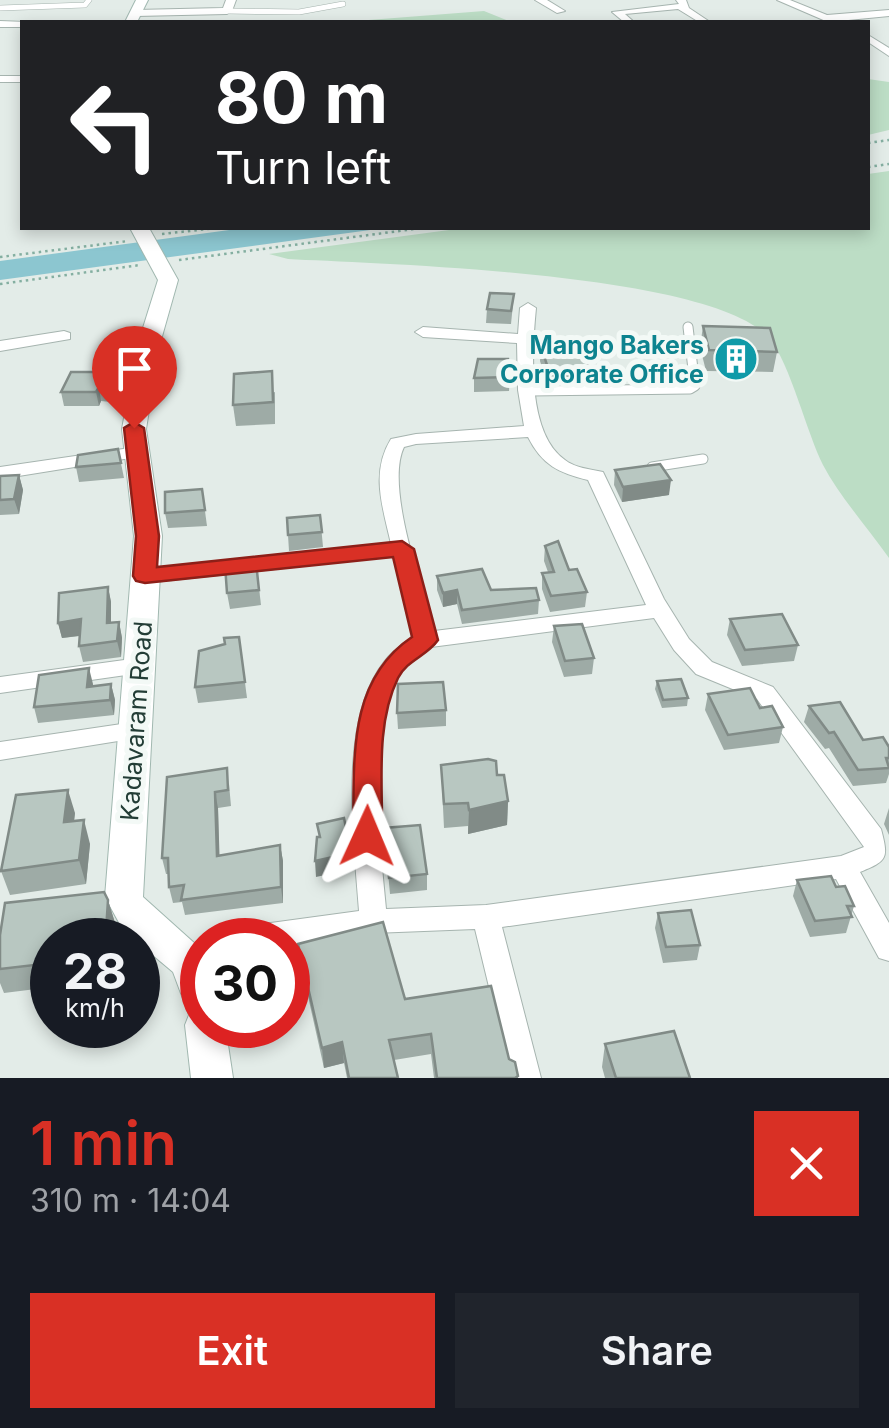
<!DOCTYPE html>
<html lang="en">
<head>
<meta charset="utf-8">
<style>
	:root { --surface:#171b24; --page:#20242c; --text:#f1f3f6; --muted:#9ea1a6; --accent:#d93025 }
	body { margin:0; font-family:Inter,sans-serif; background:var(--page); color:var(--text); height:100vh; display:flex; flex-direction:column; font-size:38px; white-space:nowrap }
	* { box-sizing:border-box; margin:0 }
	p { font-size:32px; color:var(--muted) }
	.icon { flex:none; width:55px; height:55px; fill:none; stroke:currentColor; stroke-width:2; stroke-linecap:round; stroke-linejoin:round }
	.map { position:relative; height:1078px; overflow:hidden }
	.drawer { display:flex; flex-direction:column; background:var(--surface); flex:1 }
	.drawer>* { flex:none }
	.banner { position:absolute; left:20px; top:20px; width:850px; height:210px; border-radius:0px; box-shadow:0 5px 15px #0003; background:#202124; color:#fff; overflow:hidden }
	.speed { position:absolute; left:30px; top:918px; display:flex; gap:20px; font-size:50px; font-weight:700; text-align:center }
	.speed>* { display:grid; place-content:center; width:130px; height:130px; border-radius:50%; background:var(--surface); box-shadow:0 5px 15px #0003; line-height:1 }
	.speed small { font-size:25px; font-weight:400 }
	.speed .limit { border:15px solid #d22; background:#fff; color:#111 }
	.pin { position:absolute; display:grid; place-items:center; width:85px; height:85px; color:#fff; margin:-102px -42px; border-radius:50% 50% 50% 0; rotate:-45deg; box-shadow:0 0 10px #0007 }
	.pin .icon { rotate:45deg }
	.me { position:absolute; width:110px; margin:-55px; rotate:1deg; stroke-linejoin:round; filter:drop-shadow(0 0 8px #0008) }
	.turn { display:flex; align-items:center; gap:35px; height:210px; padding:0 30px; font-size:45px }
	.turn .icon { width:130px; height:130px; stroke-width:2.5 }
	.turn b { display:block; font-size:70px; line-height:85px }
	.round { display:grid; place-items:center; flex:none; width:105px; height:105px; border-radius:0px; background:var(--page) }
	.summary { display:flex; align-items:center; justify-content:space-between; height:170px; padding:0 30px }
	h1 { font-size:60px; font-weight:600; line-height:75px; color:var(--accent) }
	.button { display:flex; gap:20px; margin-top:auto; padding:20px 30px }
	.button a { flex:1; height:115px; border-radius:0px; background:var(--accent); color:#fff; font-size:40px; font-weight:600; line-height:115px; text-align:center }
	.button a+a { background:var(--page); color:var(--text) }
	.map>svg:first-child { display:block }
	.green { fill:#bcddc5 }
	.water { fill:#8cc6d0 }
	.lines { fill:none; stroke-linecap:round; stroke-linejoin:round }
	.service-far1-casing { stroke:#a6b4af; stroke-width:6 }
	.service-casing { stroke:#a6b4af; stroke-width:11 }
	.minor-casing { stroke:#a6b4af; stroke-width:2 }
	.secondary-casing { stroke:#a1b8b0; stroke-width:2 }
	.path { stroke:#84afa1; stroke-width:2.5; stroke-dasharray:2.5 4; stroke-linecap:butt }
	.service-far1 { stroke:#fff; stroke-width:5 }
	.service { stroke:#fff; stroke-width:9 }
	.minor { fill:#fff; fill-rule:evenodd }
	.secondary { fill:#fff; fill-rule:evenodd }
	.wall { fill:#9eaba6 }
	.shaded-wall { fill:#818b87 }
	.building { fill:#b8c7c1; stroke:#818b87; stroke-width:2.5 }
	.route { fill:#d93025; stroke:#8d1f18; stroke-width:2.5 }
	.labels { text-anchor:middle; stroke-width:10; stroke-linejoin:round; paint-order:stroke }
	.culture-label { font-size:25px; font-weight:bold; fill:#0d838f; stroke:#f3f9f6; text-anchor:end }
	.street-label { font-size:25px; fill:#233d36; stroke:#f3f9f6 }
</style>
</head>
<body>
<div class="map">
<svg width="889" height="1078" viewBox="0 0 889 1078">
	<rect width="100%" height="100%" fill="#e3ece8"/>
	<g class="green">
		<polygon points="484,11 511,22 343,22"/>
		<polygon points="868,79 889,82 889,130 868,135"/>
		<path d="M889,171V558C868,528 840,497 823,465C807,433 790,364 770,339C714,272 380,264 288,259L269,254L464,228H868V174Z"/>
	</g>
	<polygon class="water" points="244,228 385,228 0,280 0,261"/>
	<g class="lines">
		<defs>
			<g id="service-far1">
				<polyline points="0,8 85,5 89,0"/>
				<polyline points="227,11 299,12 343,4"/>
			</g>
			<g id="service">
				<polyline points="530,391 690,389 695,386 688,327"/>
				<polyline points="652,467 703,459"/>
			</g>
			<g id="minor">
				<polygon points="226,0 236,0 232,11 227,14 136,16 131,13 136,10 223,8"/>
				<polygon points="535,0 547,0 565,11 557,13"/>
				<polygon points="676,0 686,0 689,8 710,22 699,22 678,9 625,14 634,22 624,22 612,12 679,4"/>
				<polygon points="777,0 790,0 827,15 889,10 889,16 828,22"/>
				<polygon points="0,21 26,22 22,22 22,27 0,27"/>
				<polygon points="868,35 889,48 889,56 868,42"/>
				<rect x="0" y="76" width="22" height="6"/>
				<path d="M528,303L536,308C532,349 526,433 565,460C575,468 590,469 603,472L664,599L689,639L712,662L773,687L881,829C889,859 887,861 860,872L889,923V961L879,958L836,879L502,927L541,1078H511L475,929L373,933L288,945V940H220L224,931L234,928L359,911C354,841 338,720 384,662C392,651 403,644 413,637L394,556L145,583L135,576L145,569L391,544C383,508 370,473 391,439L416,434L524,426L518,390L517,343L423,337L415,332L423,327L518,334L520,308ZM528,437C542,465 559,473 588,480L646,605L434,631C422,588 385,486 404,447L416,444ZM654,618L674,650L696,674L757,699L864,847L841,856L486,905L386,909C380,841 365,741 397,678C404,664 418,655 431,647Z"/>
				<polygon points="64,331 70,333 70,339 0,351 0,341"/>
				<polygon points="137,447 146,452 143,456 0,479 0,467"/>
				<polygon points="139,658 147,660 150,666 147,672 0,693 0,677"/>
				<polygon points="135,722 143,725 147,731 143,737 0,760 0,742"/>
			</g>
			<g id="secondary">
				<polygon points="136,0 148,0 137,22 125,22"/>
				<polygon points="130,228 149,228 178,280 159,347 146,429 162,536 143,897 202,950 202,1025 225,1025 233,1078 191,1078 185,1025 189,1015 173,972 123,930 105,897 134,536 122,429 137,347 158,280"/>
			</g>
		</defs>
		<use href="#service-far1" class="service-far1-casing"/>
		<use href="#service" class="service-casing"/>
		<use href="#minor" class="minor-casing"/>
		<use href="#secondary" class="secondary-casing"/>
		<g class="path">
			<polyline points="868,143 889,140"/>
			<polyline points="868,167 889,164"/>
			<polyline points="162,234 217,228"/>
			<polyline points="0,257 128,241"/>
			<polyline points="179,260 422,228"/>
			<polyline points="0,284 140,265"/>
		</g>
		<use href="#service-far1" class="service-far1"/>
		<use href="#service" class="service"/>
		<use href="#minor" class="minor"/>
		<use href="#secondary" class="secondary"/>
	</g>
	<g class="wall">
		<polygon points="514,294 511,324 486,323 487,309"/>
		<polygon points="703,326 777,352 773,372 706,371 700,347"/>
		<polygon points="541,347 589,368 588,382 547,383 540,361"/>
		<polygon points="115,372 117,386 111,402 101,401 99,406 64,406 61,392"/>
		<polygon points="510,377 509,391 474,392 474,378"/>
		<polygon points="275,392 275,424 236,426 233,405"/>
		<polygon points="118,449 124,478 79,482 76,467"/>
		<polygon points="615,470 669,495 622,502 614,485"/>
		<polygon points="19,475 23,490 19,514 0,515 0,476"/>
		<polygon points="202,489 207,526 168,528 165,513"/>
		<polygon points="320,515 323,547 289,551 287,518"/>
		<polygon points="545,546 587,592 585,607 550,612 542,589 542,573 548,572 544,561"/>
		<polygon points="256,562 261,605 230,609 227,593"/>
		<polygon points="437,576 539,600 538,614 462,624 457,604 443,607 437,590"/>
		<polygon points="108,587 111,602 111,623 119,622 122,638 121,657 83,662 79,646 80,636 62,638 58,623"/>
		<polygon points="730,619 798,645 794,661 742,666 727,635"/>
		<polygon points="554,626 594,658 592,674 564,677 552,642"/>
		<polygon points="239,637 247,698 198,703 195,687 225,644"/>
		<polygon points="657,681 688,698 687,706 662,708 655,689"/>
		<polygon points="93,684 93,686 111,684 115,700 114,715 38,723 34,707"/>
		<polygon points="708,694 760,708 783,727 779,743 724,750 705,710"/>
		<polygon points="809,706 863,740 889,747 889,774 886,783 853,786 829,748 825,749 804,722"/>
		<polygon points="446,710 446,726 398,729 397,713"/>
		<polygon points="441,765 497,775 508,801 507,825 468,834 468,826 444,828"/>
		<polygon points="167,777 229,784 231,806 218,808 219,856 280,845 283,861 283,903 185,915 182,902 173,903 169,887 169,874 166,874 162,858"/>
		<polygon points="889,808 889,835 884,824"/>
		<polygon points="75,813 74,821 90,844 86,884 10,895 1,871"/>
		<polygon points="384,828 427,874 427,890 390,894"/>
		<polygon points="797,880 836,887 854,906 846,933 810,937 793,896"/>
		<polygon points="108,900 115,923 114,940 52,940 52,987 4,993 0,983 0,935"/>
		<polygon points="658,913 700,945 697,960 663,963 655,928"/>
		<polygon points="298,944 405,999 515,1062 518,1078 434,1078 431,1054 394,1060 398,1078 347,1078 344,1063 324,1068 301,965"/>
		<polygon points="605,1044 690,1078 605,1078 602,1067"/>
	</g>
	<g class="shaded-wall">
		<polygon points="115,372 117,386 111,402 108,387"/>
		<polygon points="99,387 101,401 99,406 96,392"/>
		<polygon points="19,475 23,490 19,514 14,499"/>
		<polygon points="671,480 669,495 622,502 623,487"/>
		<polygon points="108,587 111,602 111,639 107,623"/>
		<polygon points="457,590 457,604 443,607 443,593"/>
		<polygon points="81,619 85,635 62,638 58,623"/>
		<polygon points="119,622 122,638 121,657 117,641"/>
		<polygon points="89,668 93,684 91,703 87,687"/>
		<polygon points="111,684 115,700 114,715 110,700"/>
		<polygon points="68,790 75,813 71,846 64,822"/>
		<polygon points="215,792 218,808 220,872 217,856"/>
		<polygon points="508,801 507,825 468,834 469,810"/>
		<polygon points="84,820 90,844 86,884 79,860"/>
		<polygon points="280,845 283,861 283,903 281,887"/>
		<polygon points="351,853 352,869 316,877 315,861"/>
		<polygon points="108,900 115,923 114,940 109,940 106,931"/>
		<polygon points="342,1042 344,1063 324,1068 322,1048"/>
	</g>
	<g class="building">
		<polygon points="490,293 514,294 511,311 487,309"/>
		<polygon points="703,326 770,328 777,352 709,350"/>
		<polygon points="580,346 589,368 548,368 541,347"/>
		<polygon points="478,359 508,359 510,377 474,378"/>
		<polygon points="272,371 273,402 233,405 234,374"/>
		<polygon points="71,372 115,372 108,387 99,387 96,392 61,392"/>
		<polygon points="118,449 121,463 76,467 78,455"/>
		<polygon points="660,464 671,480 623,487 615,470"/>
		<polygon points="19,475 14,499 0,500 0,476"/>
		<polygon points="202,489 205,510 165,513 165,492"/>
		<polygon points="320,515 322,532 288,535 287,518"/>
		<polygon points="558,541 569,570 577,569 587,592 551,596 542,573 554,572 545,546"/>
		<polygon points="256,562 259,590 227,593 225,565"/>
		<polygon points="482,569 491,590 536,588 539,600 462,610 457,590 443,593 437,576"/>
		<polygon points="108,587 107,623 119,622 117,641 79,646 81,619 58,623 59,593"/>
		<polygon points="782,614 798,645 745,650 730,619"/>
		<polygon points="582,624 594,658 565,661 554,626"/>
		<polygon points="239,637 245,682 195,687 199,651 225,644 224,638"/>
		<polygon points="89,668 87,687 111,684 110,700 34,707 39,675"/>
		<polygon points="681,679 688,698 663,700 657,681"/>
		<polygon points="443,682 446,710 397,713 398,684"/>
		<polygon points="750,688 760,708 772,706 783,727 728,735 708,694"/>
		<polygon points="840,702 863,740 883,737 889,747 889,758 886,758 889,768 858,770 834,732 829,733 809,706"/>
		<polygon points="488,759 496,761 497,775 504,775 508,801 469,810 468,803 444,804 441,765"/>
		<polygon points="227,768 228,790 215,792 217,856 280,845 281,887 181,900 184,885 169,887 168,858 162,858 167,777"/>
		<polygon points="68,790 64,822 84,820 79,860 1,871 16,795"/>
		<polygon points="344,818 351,853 315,861 317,837 320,837 317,824"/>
		<polygon points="420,825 427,874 389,878 384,828"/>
		<polygon points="831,876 836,887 845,886 854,906 847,906 852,917 815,921 797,880"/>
		<polygon points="104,892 108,900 106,931 61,936 61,940 52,940 52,963 0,969 0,935 5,903"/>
		<polygon points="691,910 700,945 666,947 658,913"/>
		<polygon points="383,922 405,999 491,986 509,1059 515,1062 518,1076 515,1078 437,1078 431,1034 389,1040 398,1078 349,1078 342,1042 322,1048 298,944"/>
		<polygon points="674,1031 690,1078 616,1078 605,1044"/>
	</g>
	<path class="route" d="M134,422L144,428L159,536L157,567L402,541L414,549L438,640C427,656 407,660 398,678C375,725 383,786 382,836L378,845L367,849L357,845L353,836C355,764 345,682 412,637L393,557L145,583L136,581L133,576L136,536L124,428Z"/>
	<defs>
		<symbol id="building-disc" viewBox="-11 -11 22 22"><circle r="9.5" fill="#0f9aa8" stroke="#f3f9f6"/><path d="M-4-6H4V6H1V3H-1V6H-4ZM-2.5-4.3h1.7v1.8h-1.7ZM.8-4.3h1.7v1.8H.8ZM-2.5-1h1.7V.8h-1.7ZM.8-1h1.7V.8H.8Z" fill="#fff"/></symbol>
	</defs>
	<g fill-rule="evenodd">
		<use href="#building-disc" x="711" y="334" width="50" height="50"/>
	</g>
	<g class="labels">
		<g class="culture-label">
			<text x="704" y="354">Mango Bakers<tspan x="704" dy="29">Corporate Office</tspan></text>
		</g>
		<g class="street-label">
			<text transform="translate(136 721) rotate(-86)" y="9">Kadavaram Road</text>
		</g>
	</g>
</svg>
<div class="speed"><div>28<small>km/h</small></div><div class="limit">30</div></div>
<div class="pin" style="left:134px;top:428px;background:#d93025"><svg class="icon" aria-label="arrive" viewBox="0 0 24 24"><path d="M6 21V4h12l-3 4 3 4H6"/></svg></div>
<svg class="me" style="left:367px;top:836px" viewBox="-20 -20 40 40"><path d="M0-17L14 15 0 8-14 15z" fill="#d93025" stroke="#fff" stroke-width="4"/></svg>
<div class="banner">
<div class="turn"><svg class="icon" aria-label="left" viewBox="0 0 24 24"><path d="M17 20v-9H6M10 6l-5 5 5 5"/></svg><div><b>80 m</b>Turn left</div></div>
</div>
</div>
<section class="drawer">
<div class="summary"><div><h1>1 min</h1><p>310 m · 14:04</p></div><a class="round" style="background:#d93025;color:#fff"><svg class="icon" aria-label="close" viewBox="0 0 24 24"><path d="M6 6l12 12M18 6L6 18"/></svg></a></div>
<div class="button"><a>Exit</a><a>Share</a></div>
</section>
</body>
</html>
